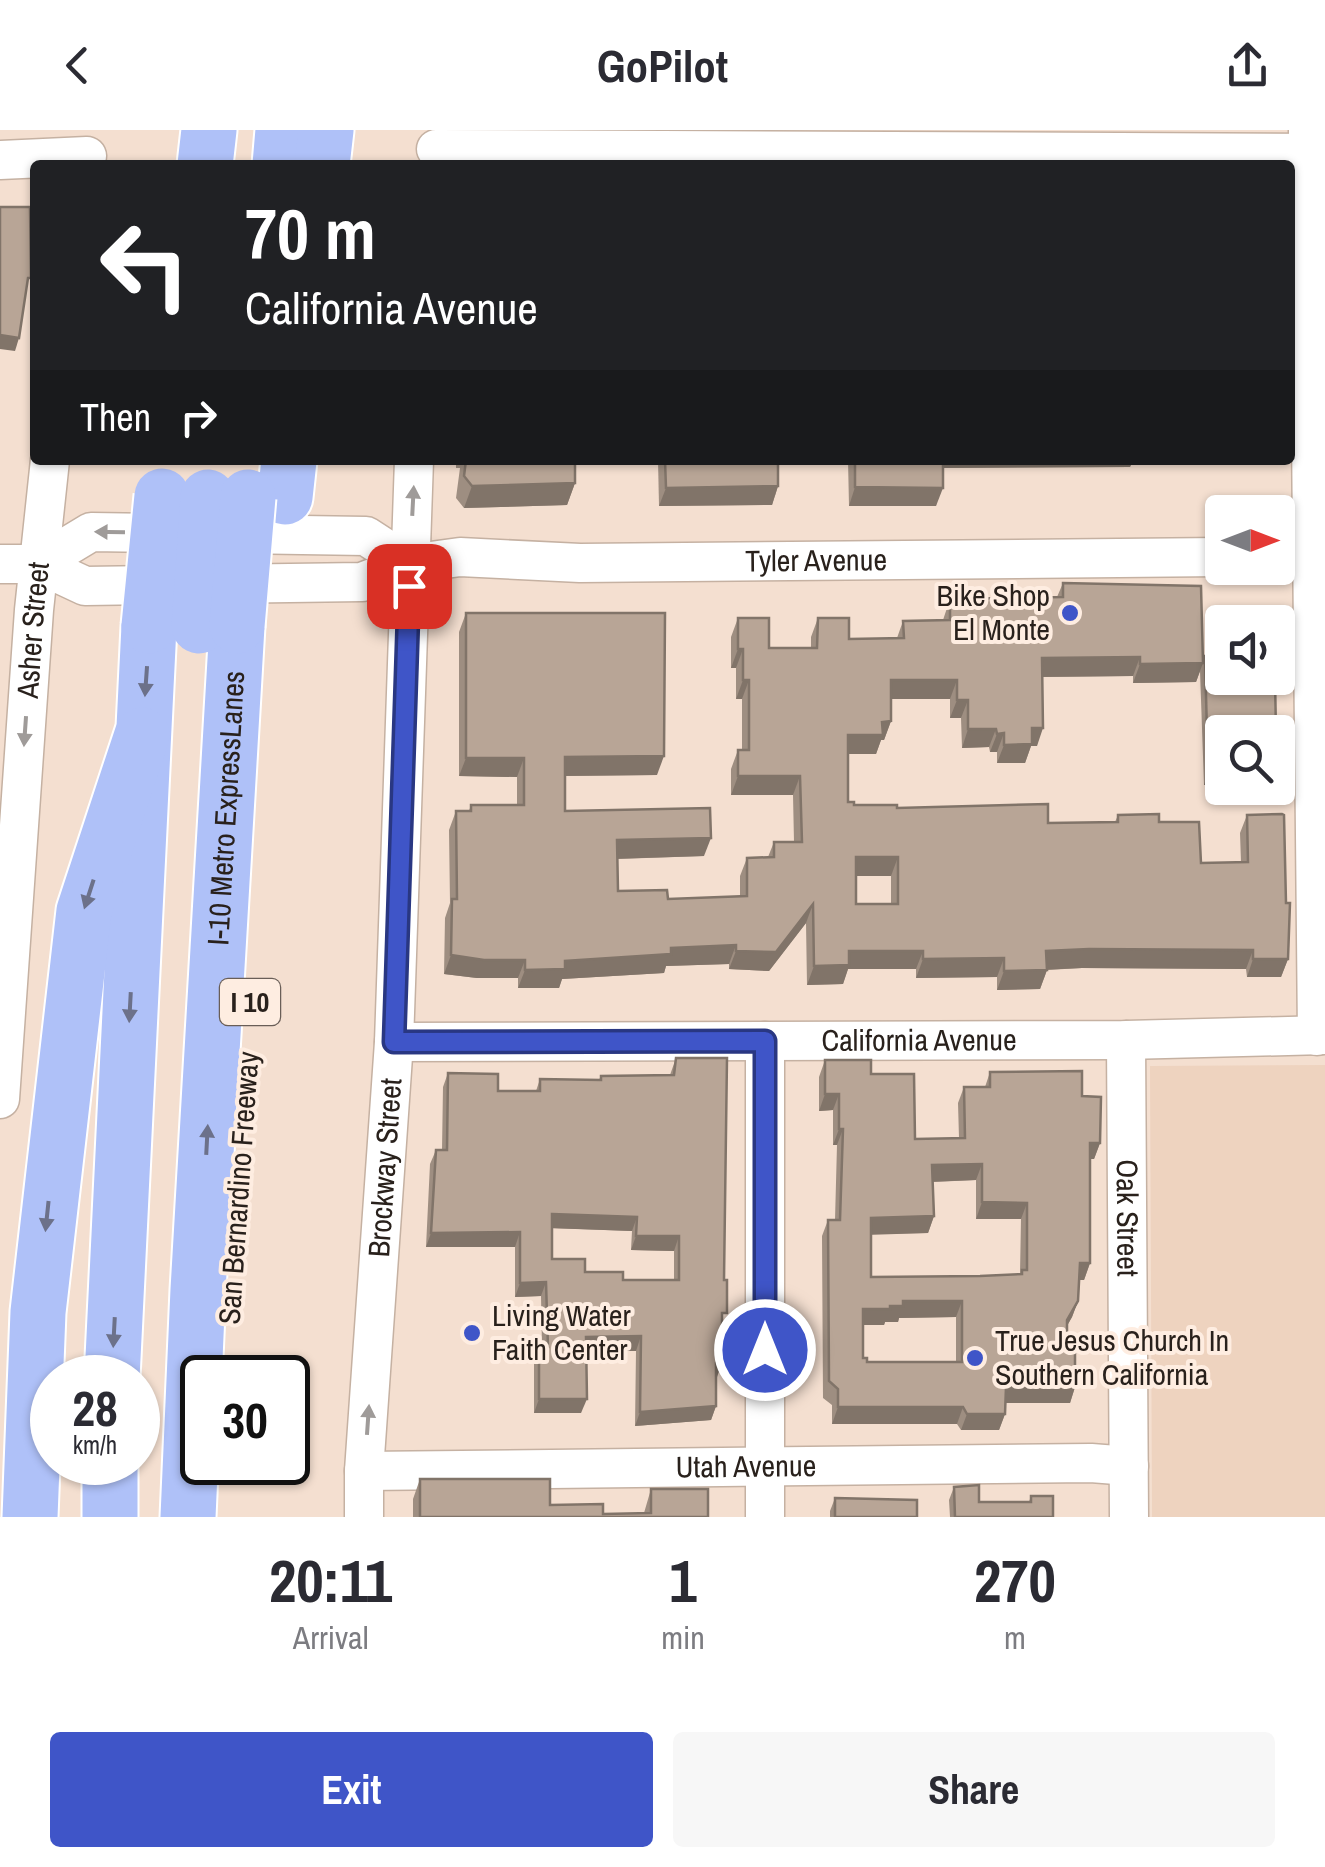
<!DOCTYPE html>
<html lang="en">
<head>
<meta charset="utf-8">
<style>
	:root { --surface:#fff; --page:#f7f7f7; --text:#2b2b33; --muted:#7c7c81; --accent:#3f55c8 }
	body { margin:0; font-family:"Archivo Narrow",sans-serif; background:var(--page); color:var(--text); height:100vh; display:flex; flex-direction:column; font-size:38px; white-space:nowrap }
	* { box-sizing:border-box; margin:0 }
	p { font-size:32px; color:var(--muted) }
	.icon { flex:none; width:55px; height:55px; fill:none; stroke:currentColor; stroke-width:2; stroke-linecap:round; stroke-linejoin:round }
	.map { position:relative; height:1387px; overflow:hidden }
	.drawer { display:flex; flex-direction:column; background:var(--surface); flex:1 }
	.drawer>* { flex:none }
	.hud { position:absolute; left:30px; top:30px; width:1265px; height:305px; border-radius:10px; box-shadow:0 2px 8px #0004; background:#202124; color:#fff; overflow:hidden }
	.needle { width:65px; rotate:90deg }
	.tools { position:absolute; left:1205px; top:365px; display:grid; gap:20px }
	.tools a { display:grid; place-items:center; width:90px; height:90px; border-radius:10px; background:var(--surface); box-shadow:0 2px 8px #0004; font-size:50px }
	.speed { position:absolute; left:30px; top:1225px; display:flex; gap:20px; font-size:50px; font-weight:700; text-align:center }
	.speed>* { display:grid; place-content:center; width:130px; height:130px; border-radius:50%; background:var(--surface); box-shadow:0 2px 8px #0004; line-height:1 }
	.speed small { font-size:25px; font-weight:400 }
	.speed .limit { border:5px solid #111; border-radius:15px; background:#fff; color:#111 }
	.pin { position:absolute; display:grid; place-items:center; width:85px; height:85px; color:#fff; margin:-42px; border-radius:20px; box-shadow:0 5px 15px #0006 }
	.me { position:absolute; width:110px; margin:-55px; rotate:0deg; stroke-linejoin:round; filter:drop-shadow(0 0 8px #0008) }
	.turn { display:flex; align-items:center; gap:35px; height:210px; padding:0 50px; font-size:45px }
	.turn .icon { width:130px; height:130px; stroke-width:2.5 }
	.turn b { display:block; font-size:70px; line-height:85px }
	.then { display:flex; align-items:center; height:95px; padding:0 50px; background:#0003; gap:20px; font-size:38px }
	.eta { display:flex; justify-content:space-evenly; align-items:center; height:170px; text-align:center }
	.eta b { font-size:60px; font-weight:700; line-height:70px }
	.primary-button { display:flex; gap:20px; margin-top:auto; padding:20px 50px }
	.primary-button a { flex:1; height:115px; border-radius:10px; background:var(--accent); color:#fff; font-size:40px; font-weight:700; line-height:115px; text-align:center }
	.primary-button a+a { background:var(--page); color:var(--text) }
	header { display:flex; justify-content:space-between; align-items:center; height:130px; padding:0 50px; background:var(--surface); font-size:45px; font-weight:700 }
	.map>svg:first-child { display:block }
	.built { fill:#eed3bf }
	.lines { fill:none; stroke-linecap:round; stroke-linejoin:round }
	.minor-casing { stroke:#c5b1a2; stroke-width:41 }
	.highway-casing { stroke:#fff; stroke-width:59 }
	.minor { stroke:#fff; stroke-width:38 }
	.highway { stroke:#afc1f8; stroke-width:55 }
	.highway-bridge-casing { stroke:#fff; stroke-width:59; stroke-linecap:butt }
	.highway-bridge { stroke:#afc1f8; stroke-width:55 }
	.wall { fill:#9e8e81; fill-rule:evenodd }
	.shaded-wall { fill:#817469 }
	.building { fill:#b8a596; stroke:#817469; stroke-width:2.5; fill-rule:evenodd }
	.oneway { fill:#9f9b99 }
	.oneway2 { fill:#6c718a }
	.route-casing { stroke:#293782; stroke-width:25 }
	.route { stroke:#3f55c8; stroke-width:18 }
	.poi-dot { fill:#3f55c8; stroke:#feede1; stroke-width:4 }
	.labels { text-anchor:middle; stroke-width:8; stroke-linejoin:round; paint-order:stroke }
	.shield { fill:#feede1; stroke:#695e57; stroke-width:2.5 }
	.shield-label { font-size:28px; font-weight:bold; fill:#29211c }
	.street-label { font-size:30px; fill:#29211c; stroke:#feede1 }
	.poi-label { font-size:30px; fill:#29211c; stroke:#feede1; text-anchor:start }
</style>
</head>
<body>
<header><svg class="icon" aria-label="back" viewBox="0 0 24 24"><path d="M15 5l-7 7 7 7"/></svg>GoPilot<svg class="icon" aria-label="share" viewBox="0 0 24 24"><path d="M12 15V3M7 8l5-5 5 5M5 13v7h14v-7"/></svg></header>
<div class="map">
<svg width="1325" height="1387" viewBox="0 0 1325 1387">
	<rect width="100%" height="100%" fill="#f4dfd0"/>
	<polygon class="built" points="1325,935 1325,1387 1152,1387 1150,936"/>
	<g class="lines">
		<defs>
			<g id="minor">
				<polyline points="1308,0 1317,906"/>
				<polyline points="436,19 1325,23"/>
				<polyline points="0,30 87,26"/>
				<path id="s1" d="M0,434H38L85,456L362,452L409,434L460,427L580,433L1222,427"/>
				<polyline points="38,434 91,402 366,406 409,434"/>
				<path id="s2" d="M1126,910L1129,1387"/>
				<polyline points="765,911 765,1387"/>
				<path id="s3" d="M394,912L1126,910L1325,905"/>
				<path id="s4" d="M0,969L34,480L50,330"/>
				<path id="s5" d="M364,1341L1091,1333L1129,1336"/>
				<path id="s6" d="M364,1387V1341L394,912L414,330"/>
			</g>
			<g id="highway">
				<polyline points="205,35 209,0"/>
				<polyline points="280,35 283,0"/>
				<polyline points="322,35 326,0"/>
				<polyline points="285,367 289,330"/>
				<polyline points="112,1248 149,496"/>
				<polyline points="30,1387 38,1182 84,781 142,605"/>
				<polyline points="110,1387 110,1332"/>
				<path id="s7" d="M188,1387L198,1160L237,496"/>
			</g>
		</defs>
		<use href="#minor" class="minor-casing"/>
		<use href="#highway" class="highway-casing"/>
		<use href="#minor" class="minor"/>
		<use href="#highway" class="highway"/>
		<defs>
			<g id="highway-bridge">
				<polyline points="149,496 162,366"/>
				<polyline points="199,496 208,367"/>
				<polyline points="237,496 248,367"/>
			</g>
		</defs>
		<use href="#highway-bridge" class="highway-bridge-casing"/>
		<use href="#highway-bridge" class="highway-bridge"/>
	</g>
	<g class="wall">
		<polygon points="456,330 575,330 575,353 567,375 464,378 456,368 460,338 456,338"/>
		<polygon points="658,330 778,330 778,356 772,375 659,376"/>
		<polygon points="848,330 1133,330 1130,337 943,338 936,376 849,376"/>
		<path d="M1063,453L1203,532L1205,526L1222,655H1204L1200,541L1196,552L1133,553V546L1042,547L1037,616H1031L1025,633H997V622H990L989,617L962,618L961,588H950V569H891V591L884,610H881L876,624H848V672L854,675L1048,693L1115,692L1118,685L1159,692L1201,733L1241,732L1240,703L1247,685L1288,829L1281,847H1247L1246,839L1082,838L1047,840L1040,859L997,860V847L916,848V839H848L843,854L807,855L806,793L769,841L729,839V834L666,836L664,843L562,849L559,858H518V848H477L444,844L445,788L450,773L449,700L456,681H469L471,675H517V647L459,646V502L466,483L657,645L565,646V681L704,726L617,729L618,761L668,769L740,767V746L747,728L768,727L774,712H794L793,665H731V639L738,620H742V569H736V538H731V507L738,488L769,518H811V507L818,488L849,509L897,508L903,491L943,490L950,469L1057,467ZM856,746H891V774H856Z"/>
		<path d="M676,928L722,1197L716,1247V1276L711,1290L635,1296L636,1221H586L581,1283H534V1231L539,1217H542L541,1166L515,1167V1117H426L430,1034L436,1020H442L443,957L448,943L498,961H536L540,949L599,950L601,946L670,945ZM552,1098L632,1101L631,1120L674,1121V1150H623L585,1142L552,1129Z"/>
		<path d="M825,930L871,944L915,1009L959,1008L958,973L964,957H985L990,942L1082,966L1100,1013L1094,1029H1090V1133L1084,1150H1080L1078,1171L1072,1187L1067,1196V1220L1075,1257L1070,1273H1005V1284L999,1300H961L957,1294H832V1275L823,1268L822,1106L828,1090H835L837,1015H833V980L819,981V947ZM976,1050V1089H1021L1020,1144L980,1146L871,1147V1104L928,1103L934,1086L933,1052ZM956,1187V1232H867L863,1228V1195H884L885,1192H898L899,1188Z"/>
		<polygon points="420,1349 550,1375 603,1384 644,1383 651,1359 708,1387 413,1387 413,1369"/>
		<polygon points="954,1357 979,1372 1029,1372 1031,1366 1053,1387 950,1387 949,1370"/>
		<polygon points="835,1368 917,1387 830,1387 830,1381"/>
	</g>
	<g class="shaded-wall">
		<polygon points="0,205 19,208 15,221 0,219"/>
		<polygon points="939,330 1133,330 1130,337 936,338"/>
		<polygon points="1222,330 1273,330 1272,333 1220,333"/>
		<polygon points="575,353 567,375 464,378 472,356"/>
		<polygon points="778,356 772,375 659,376 666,358"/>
		<polygon points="855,357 943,358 936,376 849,376"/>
		<polygon points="738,519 743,519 736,538 731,538"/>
		<polygon points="1140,527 1133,546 1035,547 1042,528"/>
		<polygon points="1203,533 1196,552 1133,553 1140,534"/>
		<polygon points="743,550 749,550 742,569 736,569"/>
		<polygon points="891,550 957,550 950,569 884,569"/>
		<polygon points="957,570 968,570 961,588 950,588"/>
		<polygon points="891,591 884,610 881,610 876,624 841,624 848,605 882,592"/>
		<polygon points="1032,598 1043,598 1037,616 1031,616 1025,633 997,633 1004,615"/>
		<polygon points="968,599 996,599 989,617 962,618"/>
		<polygon points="1004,603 997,622 990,622 997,604"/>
		<polygon points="664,626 657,645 559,646 565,627"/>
		<polygon points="466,628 524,628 517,647 459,646"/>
		<polygon points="1208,642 1222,642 1222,655 1204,655"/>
		<polygon points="738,646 800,646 793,665 731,665"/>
		<polygon points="711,708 704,726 610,729 617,710"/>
		<polygon points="856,727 898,727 891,746 849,746"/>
		<polygon points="813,774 806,793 769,841 729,839 736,821"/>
		<polygon points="736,815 729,834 666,836 664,843 562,849 559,858 518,858 525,840 565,831 671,818"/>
		<polygon points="1089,819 1253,820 1246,839 1082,838 1040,840 1046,821"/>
		<polygon points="849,821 923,821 916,839 848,839 843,854 807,855 814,836"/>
		<polygon points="451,825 525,830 518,848 477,848 444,844"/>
		<polygon points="1004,828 997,847 916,848 923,829"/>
		<polygon points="1253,829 1288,829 1281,847 1247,847"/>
		<polygon points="1047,840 1040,859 997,860 1004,841"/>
		<polygon points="825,964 839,964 833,980 819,981"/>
		<polygon points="839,999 843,999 837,1015 833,1015"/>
		<polygon points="1090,1013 1100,1013 1094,1029 1084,1029"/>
		<polygon points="982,1034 976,1050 926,1052 932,1035"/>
		<polygon points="982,1072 1027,1073 1021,1089 976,1089"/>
		<polygon points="552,1084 637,1087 632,1101 547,1098"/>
		<polygon points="934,1086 928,1103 865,1105 871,1088"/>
		<polygon points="520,1102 515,1117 426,1117 431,1103"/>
		<polygon points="636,1106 679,1106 674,1121 631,1120"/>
		<polygon points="1080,1133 1090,1133 1084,1150 1075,1150"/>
		<polygon points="546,1152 541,1166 515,1167 520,1153"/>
		<polygon points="903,1171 962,1171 956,1187 899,1188 898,1192 885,1192 884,1195 857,1195 863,1179 890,1176"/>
		<polygon points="1078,1171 1072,1187 1061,1206 1067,1190"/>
		<polygon points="641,1206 636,1221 581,1221 586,1207"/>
		<polygon points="716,1233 722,1233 717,1247 711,1247"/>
		<polygon points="1006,1257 1075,1257 1070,1273 1000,1273"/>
		<polygon points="539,1269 587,1269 581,1283 534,1283"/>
		<polygon points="716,1276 711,1290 635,1296 640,1282"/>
		<polygon points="838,1277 963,1277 957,1294 832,1294"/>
		<polygon points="967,1284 1005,1284 999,1300 961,1300"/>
	</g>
	<g class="building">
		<polygon points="0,77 30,77 31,148 28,148 19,208 0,205"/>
		<polygon points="466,330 575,330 575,353 472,356 464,346"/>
		<polygon points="665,330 778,330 778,356 666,358"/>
		<polygon points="855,330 943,330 943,358 855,357"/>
		<path d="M1063,453L1201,456L1203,533L1140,534V527L1042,528L1043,598H1032V614L1004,615V603L997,604L996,599H968V570H957V550H891V591L882,592L883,605H848V672H854V675H897V678L1048,674V693L1118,692V685L1159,684V692H1199L1201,733L1248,732L1247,685L1282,684L1284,685L1286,773H1290L1288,829H1253V820L1089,819L1046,821L1047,840L1004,841V828L923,829V821H849V835L814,836L813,774L776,822L736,821V815L671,818V824L565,831V839L525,840V830H484L451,825L452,769H457L456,681H471V675H524V628H466V483H665L664,626L565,627V681L710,678L711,708L617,710L618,761L667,760L668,769L747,766V728L774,727V712H802L800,646H738V620H749V550H743V519H738V488H769V518H817L818,488H849V509L904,508L903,491L950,490V469L1063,467ZM856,727H898V774H856Z"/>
		<polygon points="1205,526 1222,526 1222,548 1275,548 1276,602 1222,602 1222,642 1208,642"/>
		<path d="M676,928H727L724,1150H727V1183H722V1233H716V1276L640,1282L641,1206L586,1207L587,1269H539V1217H548L546,1152L520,1153V1102L431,1103L436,1020H447L448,943L498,944V961H540V949L601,950V946L674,945ZM552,1084L637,1087L636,1106H679V1150H623V1142H585V1129H552Z"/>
		<path d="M825,930H871V944H914L915,1009L965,1008L964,957H990V942L1082,941V966L1101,967L1100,1013H1090V1133H1080L1078,1171L1067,1190V1220H1075V1257H1006L1005,1284H967L963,1277H838V1259L829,1251L828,1090H840L843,999H839V964H825ZM982,1034V1072L1027,1073V1140H1022V1144L980,1146L871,1147V1088L934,1086L932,1035ZM903,1171H962V1232H867V1228H863V1179H890V1176H903Z"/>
		<polygon points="420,1349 550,1349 550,1375 603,1374 603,1384 651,1383 651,1359 708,1359 708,1387 420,1387"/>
		<polygon points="979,1355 979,1372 1031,1372 1031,1366 1053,1366 1053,1387 955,1387 954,1357"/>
		<polygon points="835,1368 917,1370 917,1387 835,1387"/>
	</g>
	<defs><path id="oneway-solid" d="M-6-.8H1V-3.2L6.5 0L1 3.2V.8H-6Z" transform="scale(2.5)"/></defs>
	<g class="oneway">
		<use href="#oneway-solid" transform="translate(413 371) rotate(-87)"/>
		<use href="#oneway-solid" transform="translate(110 402) rotate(-179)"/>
		<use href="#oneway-solid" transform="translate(25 601) rotate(94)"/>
		<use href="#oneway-solid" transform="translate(368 1290) rotate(-86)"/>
	</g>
	<g class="oneway2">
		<use href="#oneway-solid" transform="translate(146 551) rotate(94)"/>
		<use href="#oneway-solid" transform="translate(89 764) rotate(108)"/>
		<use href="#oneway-solid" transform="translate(130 877) rotate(93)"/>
		<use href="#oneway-solid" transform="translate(207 1010) rotate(-87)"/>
		<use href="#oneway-solid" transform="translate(47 1086) rotate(96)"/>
		<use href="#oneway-solid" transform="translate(114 1202) rotate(93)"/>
	</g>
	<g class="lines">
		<defs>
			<polyline id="route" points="409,456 394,912 765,911 765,1220"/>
		</defs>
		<use href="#route" class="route-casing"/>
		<use href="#route" class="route"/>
	</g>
	<g class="poi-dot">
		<circle cx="1070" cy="483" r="10"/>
		<circle cx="472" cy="1203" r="10"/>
		<circle cx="975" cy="1228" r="10"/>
	</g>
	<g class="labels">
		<rect class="shield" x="220" y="849" width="60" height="46" rx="8"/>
		<g class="shield-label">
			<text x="250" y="882">I 10</text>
		</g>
		<g class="street-label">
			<text dy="10" stroke="none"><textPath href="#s1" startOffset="825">Tyler Avenue</textPath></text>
			<text dy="10" stroke="none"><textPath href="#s4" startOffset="470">Asher Street</textPath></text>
			<text dy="10" stroke="none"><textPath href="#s7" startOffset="710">I-10 Metro ExpressLanes</textPath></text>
			<text dy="10" stroke="none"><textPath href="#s3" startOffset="525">California Avenue</textPath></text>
			<text dy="10" stroke="none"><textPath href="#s6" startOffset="350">Brockway Street</textPath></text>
			<text transform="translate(239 1058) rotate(-86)" y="10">San Bernardino Freeway</text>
			<text dy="10" stroke="none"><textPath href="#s2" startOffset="178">Oak Street</textPath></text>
			<text dy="10" stroke="none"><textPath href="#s5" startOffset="382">Utah Avenue</textPath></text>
		</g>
		<g class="poi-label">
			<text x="1050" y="476" text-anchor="end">Bike Shop<tspan x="1050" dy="34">El Monte</tspan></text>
			<text x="492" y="1196">Living Water<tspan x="492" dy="34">Faith Center</tspan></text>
			<text x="995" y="1221">True Jesus Church In<tspan x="995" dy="34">Southern California</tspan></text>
		</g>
	</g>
</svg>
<div class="tools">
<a><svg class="needle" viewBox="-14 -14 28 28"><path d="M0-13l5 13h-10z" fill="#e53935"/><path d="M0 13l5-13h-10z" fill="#7c7c81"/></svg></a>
<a><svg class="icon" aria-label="sound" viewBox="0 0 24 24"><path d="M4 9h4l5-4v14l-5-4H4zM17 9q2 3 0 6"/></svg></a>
<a><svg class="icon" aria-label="search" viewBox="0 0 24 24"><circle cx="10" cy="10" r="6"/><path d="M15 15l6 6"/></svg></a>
</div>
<div class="speed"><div>28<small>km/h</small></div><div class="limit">30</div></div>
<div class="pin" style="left:409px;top:456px;background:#d93025"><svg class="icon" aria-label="arrive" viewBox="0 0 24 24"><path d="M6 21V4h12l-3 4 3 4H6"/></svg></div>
<svg class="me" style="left:765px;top:1220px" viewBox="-20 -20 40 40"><circle r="17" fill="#3f55c8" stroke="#fff" stroke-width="3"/><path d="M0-11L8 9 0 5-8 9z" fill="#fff"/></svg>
<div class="hud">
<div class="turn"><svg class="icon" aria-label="left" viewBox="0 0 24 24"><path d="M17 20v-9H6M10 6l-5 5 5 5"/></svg><div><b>70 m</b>California Avenue</div></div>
<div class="then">Then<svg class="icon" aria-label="right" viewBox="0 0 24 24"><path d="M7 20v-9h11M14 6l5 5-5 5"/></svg></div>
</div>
</div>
<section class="drawer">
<div class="eta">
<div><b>20:11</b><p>Arrival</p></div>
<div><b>1</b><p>min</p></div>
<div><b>270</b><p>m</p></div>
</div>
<div class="primary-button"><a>Exit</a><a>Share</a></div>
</section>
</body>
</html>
